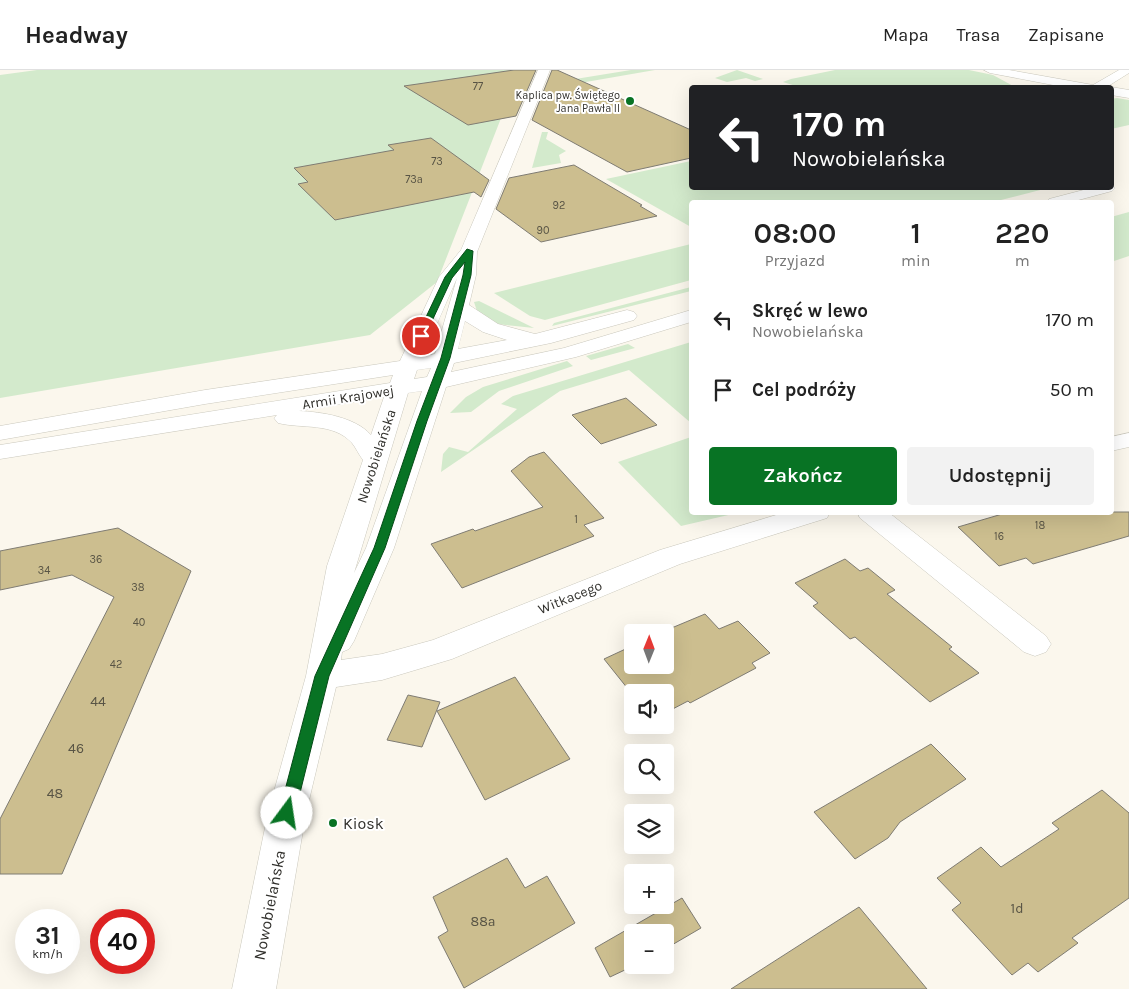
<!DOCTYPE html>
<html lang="pl">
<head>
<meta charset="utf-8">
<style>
	:root { --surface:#fff; --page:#f2f2f2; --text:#222; --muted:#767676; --line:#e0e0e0; --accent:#087324 }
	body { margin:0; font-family:Karla,sans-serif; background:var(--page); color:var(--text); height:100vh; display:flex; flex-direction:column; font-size:19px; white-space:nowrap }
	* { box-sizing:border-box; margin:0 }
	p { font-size:16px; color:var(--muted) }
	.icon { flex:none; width:28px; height:28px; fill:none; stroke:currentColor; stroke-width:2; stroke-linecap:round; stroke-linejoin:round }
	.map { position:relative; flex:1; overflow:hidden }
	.panel { position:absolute; left:689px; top:130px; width:425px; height:315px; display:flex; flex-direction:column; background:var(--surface); border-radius:5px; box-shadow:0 5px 20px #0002 }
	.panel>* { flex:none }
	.guide { position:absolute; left:689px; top:15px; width:425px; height:105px; border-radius:5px; box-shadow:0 5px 20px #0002; background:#202124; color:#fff; overflow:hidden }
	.needle { width:32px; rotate:1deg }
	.tools { position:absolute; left:624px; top:554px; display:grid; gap:10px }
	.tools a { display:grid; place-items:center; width:50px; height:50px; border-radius:5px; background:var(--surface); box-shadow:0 5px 20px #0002; font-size:25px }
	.speed { position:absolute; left:15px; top:839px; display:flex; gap:10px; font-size:25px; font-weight:700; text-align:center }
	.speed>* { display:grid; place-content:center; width:65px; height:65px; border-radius:50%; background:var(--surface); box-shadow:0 5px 20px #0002; line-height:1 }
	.speed small { font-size:12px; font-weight:400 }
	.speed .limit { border:8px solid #d22; background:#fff; color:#111 }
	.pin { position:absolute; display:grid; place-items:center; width:42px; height:42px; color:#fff; margin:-21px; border:2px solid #fff; border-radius:50%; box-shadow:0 1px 5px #0007 }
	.me { position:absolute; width:55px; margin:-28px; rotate:14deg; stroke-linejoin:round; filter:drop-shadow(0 0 4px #0008) }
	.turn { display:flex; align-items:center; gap:18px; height:105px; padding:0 20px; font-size:22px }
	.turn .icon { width:65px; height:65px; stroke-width:2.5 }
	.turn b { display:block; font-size:35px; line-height:42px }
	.eta { display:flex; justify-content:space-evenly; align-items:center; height:85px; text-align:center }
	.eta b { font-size:30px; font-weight:600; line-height:35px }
	.action { display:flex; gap:10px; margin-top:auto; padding:10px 20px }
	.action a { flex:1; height:58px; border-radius:5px; background:var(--accent); color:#fff; font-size:20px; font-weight:600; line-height:58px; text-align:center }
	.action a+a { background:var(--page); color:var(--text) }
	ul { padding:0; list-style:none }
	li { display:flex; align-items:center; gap:15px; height:70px; padding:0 20px }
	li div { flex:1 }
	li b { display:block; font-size:19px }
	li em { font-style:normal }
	header { display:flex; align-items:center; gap:30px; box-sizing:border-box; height:70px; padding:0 25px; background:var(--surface); border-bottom:1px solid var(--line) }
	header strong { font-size:24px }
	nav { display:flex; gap:28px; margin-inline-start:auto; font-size:18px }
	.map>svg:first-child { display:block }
	.green { fill:#d3eacc }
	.building { fill:#ccbe8f; stroke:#7f7c73 }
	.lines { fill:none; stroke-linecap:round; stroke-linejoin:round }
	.minor-casing { stroke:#cac8bd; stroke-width:1 }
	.minor { fill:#fff; fill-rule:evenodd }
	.route { fill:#087324; stroke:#054b17 }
	.poi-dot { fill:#087324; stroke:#fff; stroke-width:2 }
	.labels { text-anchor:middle; stroke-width:4; stroke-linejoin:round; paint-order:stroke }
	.number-label { font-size:11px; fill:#585445 }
	.far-poi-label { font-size:11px; fill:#31302c; stroke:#fff; text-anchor:end }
	.street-label { font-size:14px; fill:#31302c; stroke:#fff }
	.near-number-label { font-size:14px; fill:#585445 }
	.near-poi-label { font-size:16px; fill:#31302c; stroke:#fff; text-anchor:start }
	.near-street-label { font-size:16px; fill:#31302c; stroke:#fff }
</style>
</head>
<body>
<header>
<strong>Headway</strong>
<nav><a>Mapa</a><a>Trasa</a><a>Zapisane</a></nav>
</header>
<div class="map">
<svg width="1129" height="919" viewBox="0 0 1129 919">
	<rect width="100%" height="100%" fill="#fbf7ed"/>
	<g class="green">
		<polygon points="37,0 528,0 503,43 437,212 370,265 0,328 0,5"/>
		<polygon points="631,0 655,0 580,13 563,11"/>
		<polygon points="737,0 763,9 755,11 746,8 727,12 715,8"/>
		<polygon points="835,0 969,0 993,5 1015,17 799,17 783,12 791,9"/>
		<polygon points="1117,28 1129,30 1129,55 1111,59 1111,29"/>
		<polygon points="542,62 548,62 546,69 566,81 559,85 561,93 532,98"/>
		<polygon points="691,91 691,118 1048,118 993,132 691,132 691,157 606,109"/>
		<polygon points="1129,142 1129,186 1111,192 1111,147"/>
		<polygon points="691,174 691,210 545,250 530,246 494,223"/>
		<polygon points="691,217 691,221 552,256 554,253"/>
		<polygon points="479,231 534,258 497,254 477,241 474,232"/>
		<polygon points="691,272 691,353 629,300 560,321 441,402 443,384 449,377 468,382 517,339 501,334 513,326"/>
		<polygon points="628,274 635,278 591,290 586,286"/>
		<polygon points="567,291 573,296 499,321 471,342 450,343 466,327 483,317"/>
		<polygon points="691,367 691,442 737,443 681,456 618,392"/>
	</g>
	<g class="building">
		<polygon points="514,0 536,0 516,46 468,55 404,16"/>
		<polygon points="552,0 557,0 691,60 691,88 627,102 532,50"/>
		<polygon points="431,68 489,110 481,127 474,122 335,150 298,114 308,112 294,98 394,80 388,75"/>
		<polygon points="574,95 642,135 640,136 657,146 541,172 496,139 509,108"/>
		<polygon points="626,328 657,355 601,374 572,345"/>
		<polygon points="544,382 604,448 584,455 594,466 462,518 431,474 473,459 475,461 543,437 511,401 529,387"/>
		<polygon points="1009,442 1129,442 1129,466 1033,494 1026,488 999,496 958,457"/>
		<polygon points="118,458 191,501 62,804 0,804 0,749 114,527 72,505 0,520 0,481"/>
		<polygon points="845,489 860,501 868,498 895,520 887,524 952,577 949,579 979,603 930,632 855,567 850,569 813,536 818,533 795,513"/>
		<polygon points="705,544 719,559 738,551 770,583 752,593 756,598 690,633 688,631 665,643 665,622 632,622 632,624 604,589 632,576 632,595 665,595 665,562 662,562"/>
		<polygon points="515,607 570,689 485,730 437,641"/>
		<polygon points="408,625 440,632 422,677 387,670"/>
		<polygon points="931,674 966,709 900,752 888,768 855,789 814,742"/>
		<polygon points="1102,720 1129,743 1129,828 1072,868 1078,873 1038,902 1028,893 1012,905 952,840 961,833 937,808 981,777 1001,797 1059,759 1052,753"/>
		<polygon points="507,788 525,818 547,806 575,853 464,918 438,867 448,861 433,827"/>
		<polygon points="682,828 701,858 665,879 665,862 632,862 632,895 639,895 629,901 627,899 610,907 595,878"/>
		<polygon points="859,837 927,919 731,919"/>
	</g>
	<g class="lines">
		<defs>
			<g id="minor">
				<path d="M538,0H550L477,182L476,205L469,235L498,254L535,264L627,240L634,242L637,246L634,250L551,273L454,293L451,302L564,278L691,240V252L576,287L446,317L394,478L354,571L349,579L342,582L341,590L382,584L433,570L660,480L786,442H830L827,448L680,494L452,589L382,610L336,617L306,743L276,919H232L268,743L306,606L327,496L363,390C359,385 356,378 352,373C333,352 302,359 278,353L274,348L277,345L0,389V375L390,313L393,305L205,334L0,370V356L205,320L400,291L439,207L461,180ZM457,208L435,284L423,286ZM465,251L483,262L507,270L458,279ZM431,298L427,307L414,309L417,300ZM422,321L366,478L354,503L408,323ZM384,327L371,365C355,347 322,342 299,341Z"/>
				<polygon points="984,0 1009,0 1093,15 1119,0 1129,0 1129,3 1105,18 1069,18 990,3"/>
				<polygon points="1111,17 1129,20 1129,28 1111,25"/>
				<polygon points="1111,114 1115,118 1112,121 1071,132 1047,132 1049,129 1091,118 1111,118"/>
				<polygon points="1129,363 1129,377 1111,381 1111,367"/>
				<polygon points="857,442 888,442 1046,566 1051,574 1046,582 1035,586 1024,582 860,448"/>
			</g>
		</defs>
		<use href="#minor" class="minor-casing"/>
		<use href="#minor" class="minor"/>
	</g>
	<polygon class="route" points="467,179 473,181 471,205 450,288 427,351 385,478 329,606 295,743 292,748 287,750 281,748 279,743 315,606 374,478 417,351 441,288 463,205 465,192 452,208 425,266 421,269 417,266 445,207"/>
	<g class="poi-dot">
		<circle cx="630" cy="31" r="5"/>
		<circle cx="333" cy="753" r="5"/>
	</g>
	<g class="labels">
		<g class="number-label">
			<text x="478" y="20">77</text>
			<text x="437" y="95">73</text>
			<text x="414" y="113">73a</text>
			<text x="559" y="139">92</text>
			<text x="543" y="164">90</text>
			<text x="576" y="453">1</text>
			<text x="1040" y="459">18</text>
			<text x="999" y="470">16</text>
			<text x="96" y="493">36</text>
			<text x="44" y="504">34</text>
			<text x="138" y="521">38</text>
			<text x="139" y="556">40</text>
			<text x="116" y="598">42</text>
		</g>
		<g class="far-poi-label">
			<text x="620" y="29">Kaplica pw. Świętego<tspan x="620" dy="13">Jana Pawła II</tspan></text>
		</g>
		<g class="street-label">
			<text transform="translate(348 327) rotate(-9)" y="5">Armii Krajowej</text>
			<text transform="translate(376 386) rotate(-72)" y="5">Nowobielańska</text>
			<text transform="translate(570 527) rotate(-22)" y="5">Witkacego</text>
		</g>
		<g class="near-number-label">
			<text x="98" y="636">44</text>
			<text x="76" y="683">46</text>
			<text x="55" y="728">48</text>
			<text x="1017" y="843">1d</text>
			<text x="483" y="856">88a</text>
		</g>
		<g class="near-poi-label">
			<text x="343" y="759">Kiosk</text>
		</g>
		<g class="near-street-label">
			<text transform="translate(269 835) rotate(-79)" y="6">Nowobielańska</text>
		</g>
	</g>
</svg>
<div class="tools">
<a><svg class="needle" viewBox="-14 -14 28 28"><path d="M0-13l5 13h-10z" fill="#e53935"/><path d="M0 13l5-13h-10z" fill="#767676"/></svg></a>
<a><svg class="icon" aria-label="sound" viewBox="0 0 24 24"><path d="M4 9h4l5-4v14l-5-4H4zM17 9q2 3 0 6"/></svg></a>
<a><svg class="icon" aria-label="search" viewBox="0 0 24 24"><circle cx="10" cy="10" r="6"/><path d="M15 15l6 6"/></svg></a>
<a><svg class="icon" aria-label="layers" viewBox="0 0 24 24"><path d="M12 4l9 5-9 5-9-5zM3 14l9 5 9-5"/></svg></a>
<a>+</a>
<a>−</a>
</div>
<div class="speed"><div>31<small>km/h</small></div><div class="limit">40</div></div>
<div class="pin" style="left:421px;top:266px;background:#d93025"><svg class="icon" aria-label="arrive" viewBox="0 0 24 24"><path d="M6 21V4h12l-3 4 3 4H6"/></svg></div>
<svg class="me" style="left:287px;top:743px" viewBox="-20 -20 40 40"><circle r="19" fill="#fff"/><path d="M0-13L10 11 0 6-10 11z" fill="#087324"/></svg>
<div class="guide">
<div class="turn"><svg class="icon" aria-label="left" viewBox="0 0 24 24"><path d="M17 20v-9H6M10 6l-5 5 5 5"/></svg><div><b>170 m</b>Nowobielańska</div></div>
</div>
<section class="panel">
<div class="eta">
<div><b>08:00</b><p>Przyjazd</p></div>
<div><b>1</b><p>min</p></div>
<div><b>220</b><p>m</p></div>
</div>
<ul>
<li><svg class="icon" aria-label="left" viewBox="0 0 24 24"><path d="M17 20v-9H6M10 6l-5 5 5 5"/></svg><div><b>Skręć w lewo</b><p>Nowobielańska</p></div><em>170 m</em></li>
<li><svg class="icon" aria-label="arrive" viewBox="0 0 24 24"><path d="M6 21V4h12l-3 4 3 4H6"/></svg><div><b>Cel podróży</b></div><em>50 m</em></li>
</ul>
<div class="action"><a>Zakończ</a><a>Udostępnij</a></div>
</section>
</div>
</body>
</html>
